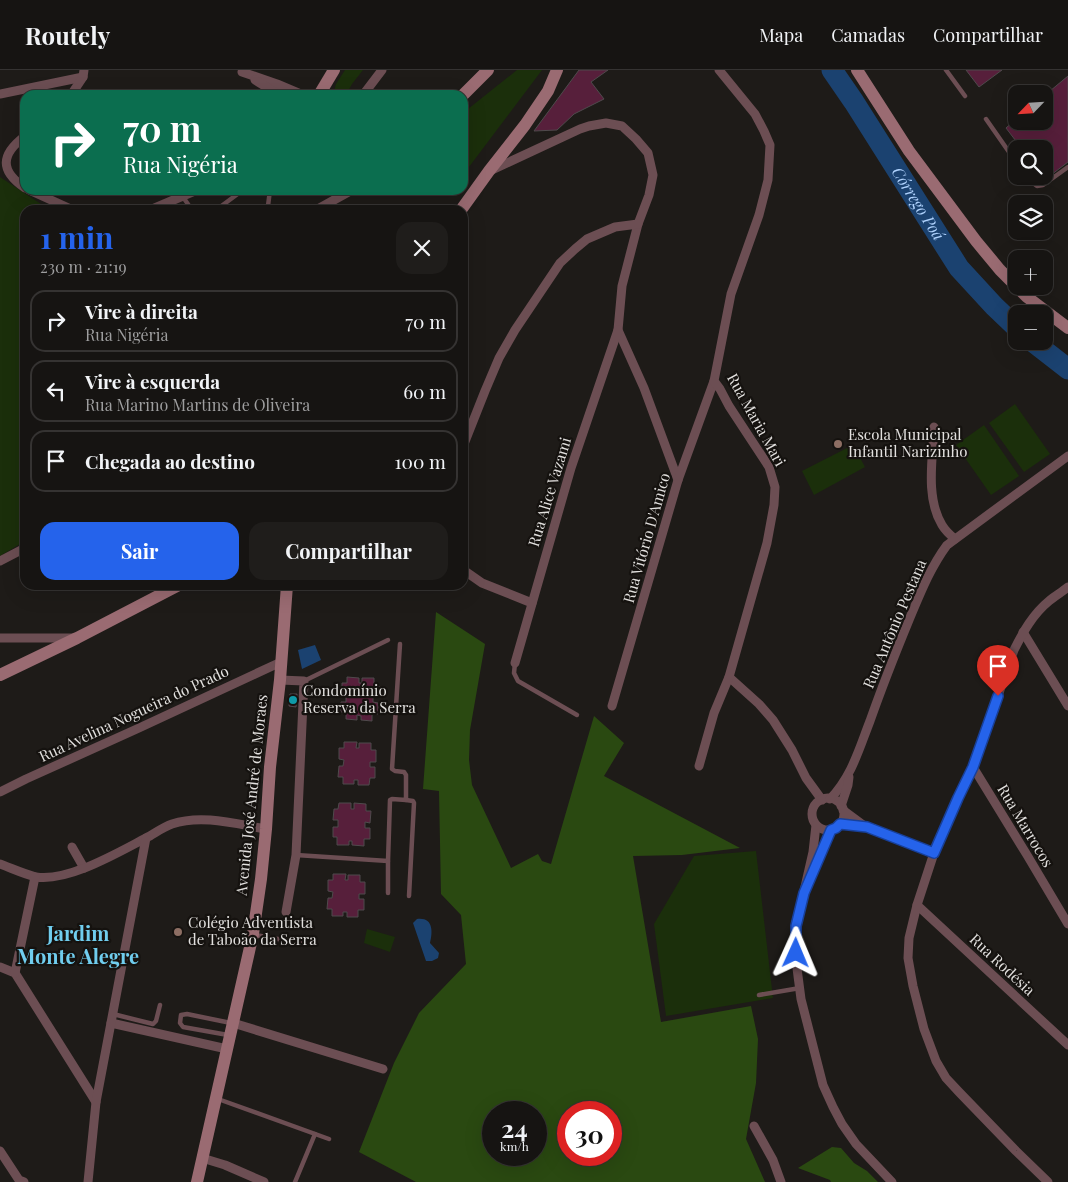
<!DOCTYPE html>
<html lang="pt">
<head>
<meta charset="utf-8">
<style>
	:root { --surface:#161412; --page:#1f1d1b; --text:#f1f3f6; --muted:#9e9e9f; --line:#353332; --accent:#2563eb }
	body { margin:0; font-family:"Playfair Display",serif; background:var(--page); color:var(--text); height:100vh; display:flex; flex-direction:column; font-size:19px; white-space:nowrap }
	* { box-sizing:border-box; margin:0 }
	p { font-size:16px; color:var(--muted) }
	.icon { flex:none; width:28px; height:28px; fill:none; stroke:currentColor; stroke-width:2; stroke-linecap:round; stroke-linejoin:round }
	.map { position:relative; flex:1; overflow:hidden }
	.details { position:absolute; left:20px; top:135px; width:448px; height:385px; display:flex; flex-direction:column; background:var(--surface); border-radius:15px; box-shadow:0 5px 20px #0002,0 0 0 1px var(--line) }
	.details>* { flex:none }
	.guide { position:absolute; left:20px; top:20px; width:448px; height:105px; border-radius:15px; box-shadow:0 5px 20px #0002,0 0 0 1px var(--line); background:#0b6e4f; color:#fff; overflow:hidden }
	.needle { width:32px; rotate:245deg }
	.fabs { position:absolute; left:1008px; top:15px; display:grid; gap:10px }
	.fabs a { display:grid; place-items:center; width:45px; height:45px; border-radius:10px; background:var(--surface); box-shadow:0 5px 20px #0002,0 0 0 1px var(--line); font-size:25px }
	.speed { position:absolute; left:482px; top:1031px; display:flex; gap:10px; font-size:25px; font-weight:700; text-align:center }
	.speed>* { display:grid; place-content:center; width:65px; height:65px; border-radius:50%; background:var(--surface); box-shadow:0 5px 20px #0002,0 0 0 1px var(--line); line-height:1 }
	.speed small { font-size:12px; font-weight:400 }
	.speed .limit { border:8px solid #d22; background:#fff; color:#111 }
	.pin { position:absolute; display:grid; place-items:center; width:42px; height:42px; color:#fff; margin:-51px -21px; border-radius:50% 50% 50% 0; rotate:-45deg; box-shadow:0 0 5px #0007 }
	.pin .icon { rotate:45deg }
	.me { position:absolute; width:55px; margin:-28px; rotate:1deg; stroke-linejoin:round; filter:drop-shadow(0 0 4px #0008) }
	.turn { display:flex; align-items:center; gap:18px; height:105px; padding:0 20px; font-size:22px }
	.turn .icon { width:65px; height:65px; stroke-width:2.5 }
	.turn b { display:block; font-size:35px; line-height:42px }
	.round { display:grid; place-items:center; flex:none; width:52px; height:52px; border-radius:15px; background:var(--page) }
	.overview { display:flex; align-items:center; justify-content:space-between; height:85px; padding:0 20px }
	h1 { font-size:30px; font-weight:700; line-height:38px; color:var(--accent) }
	.action { display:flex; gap:10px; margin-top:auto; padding:10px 20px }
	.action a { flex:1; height:58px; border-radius:15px; background:var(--accent); color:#fff; font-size:20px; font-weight:700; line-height:58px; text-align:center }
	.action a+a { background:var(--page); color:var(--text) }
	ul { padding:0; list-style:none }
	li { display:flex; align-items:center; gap:15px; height:62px; margin:0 10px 8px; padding:0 10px; border:2px solid var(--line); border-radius:15px }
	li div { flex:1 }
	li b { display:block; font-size:19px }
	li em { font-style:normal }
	header { display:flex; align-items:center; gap:30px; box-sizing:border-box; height:70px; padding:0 25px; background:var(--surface); border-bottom:1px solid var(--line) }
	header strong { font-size:24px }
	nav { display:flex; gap:28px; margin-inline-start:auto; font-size:18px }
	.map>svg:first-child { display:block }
	.green { fill:#1b2f0b }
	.forest { fill:#2a4911; fill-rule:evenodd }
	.water { fill:#1b4270 }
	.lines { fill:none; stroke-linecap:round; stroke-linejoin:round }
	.river { stroke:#1b4270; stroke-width:21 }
	.building { fill:#571f3b; stroke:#4f4a4c }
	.lane { stroke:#6c4e53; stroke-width:4.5 }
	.street { stroke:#6c4e53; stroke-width:9 }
	.secondary { stroke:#9a6b72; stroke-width:12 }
	.route-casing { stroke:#184099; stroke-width:12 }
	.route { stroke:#2563eb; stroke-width:9 }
	.education-dot { fill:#8d6e63; stroke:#15120f; stroke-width:2 }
	.culture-dot { fill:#0f9aa8; stroke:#15120f; stroke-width:2 }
	.labels { text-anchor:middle; stroke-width:4.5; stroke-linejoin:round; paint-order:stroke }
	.street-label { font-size:15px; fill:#e2e0de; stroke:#15120f }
	.poi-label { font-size:15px; fill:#e2e0de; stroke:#15120f; text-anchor:start }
	.water-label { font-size:16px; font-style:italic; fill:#afd2fd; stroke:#15120f }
	.district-label { font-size:20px; font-weight:bold; fill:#70cdee; stroke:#15120f }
</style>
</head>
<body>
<header>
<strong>Routely</strong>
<nav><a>Mapa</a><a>Camadas</a><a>Compartilhar</a></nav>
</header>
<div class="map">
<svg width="1068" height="1112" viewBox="0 0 1068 1112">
	<rect width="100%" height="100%" fill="#1e1b18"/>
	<g class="green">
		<polygon points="345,0 363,0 352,14 346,25 333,25 336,14"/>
		<polygon points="517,0 542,0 469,97 463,88 463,43"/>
		<polygon points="0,107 50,140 25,140 25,471 0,486"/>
		<polygon points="1015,334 1050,384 1024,402 989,353"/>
		<polygon points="984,355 1019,406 991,425 956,375"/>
		<polygon points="853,375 865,397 814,425 802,401"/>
		<polygon points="756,781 773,928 666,946 654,854 694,786"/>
		<polygon points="367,859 395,867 390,882 364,873"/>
	</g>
	<g class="forest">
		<path d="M436,542L485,574L470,660L469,690L472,715L511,798L538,784L542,791L551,794L594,646L624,673L604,706L740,778L682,785L633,786L661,952L751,936L758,969L756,1013L746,1069L765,1112H416L359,1082L394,993L419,943L466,894L461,845L441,824L439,721L423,719ZM494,1042H536V1085H494ZM569,1042H611V1085H569Z"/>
		<polygon points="832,1077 841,1078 854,1093 867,1101 878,1112 831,1112 830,1110 798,1098"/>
	</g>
	<g class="water">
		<polygon points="315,575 321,590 302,599 298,580"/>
		<path d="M417,849C433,847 433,861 430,873L439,883L438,888L432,891H426L413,853Z"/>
	</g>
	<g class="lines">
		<g class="river">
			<path id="s1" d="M832,0L854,32L959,198L994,236L1016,257"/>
			<polyline points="1032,271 1068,299"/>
		</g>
	</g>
	<g class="building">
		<polygon points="579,0 608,0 591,12 604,29 574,44 557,60 534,61"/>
		<polygon points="966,0 1002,0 979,17"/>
		<polygon points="1068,6 1068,92 1047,108 1044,106 1044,79 1022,79 1006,58 1016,49 1016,51 1044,51 1044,26"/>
		<polygon points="347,607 359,608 359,613 362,613 362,608 374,608 374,615 379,616 379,627 373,627 373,632 378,633 378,644 372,643 372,651 361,650 361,646 357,645 357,650 346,649 346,642 341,642 341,632 346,632 346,625 342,625 342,613 347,613"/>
		<polygon points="290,624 297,624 296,637 289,636"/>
		<polygon points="344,672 357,672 356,678 359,678 359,673 371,673 371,680 376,680 376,692 370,692 370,697 375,697 375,708 370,708 369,715 358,715 358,710 354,710 354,714 343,714 343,707 338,707 339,696 343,696 344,690 339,689 339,678 344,678"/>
		<polygon points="339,733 351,733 351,739 354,739 354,733 366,734 366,741 371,741 370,753 365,752 365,758 370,758 370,769 364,769 364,776 352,775 352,771 349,771 349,775 337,775 337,767 333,767 333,757 338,757 338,750 333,750 334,739 338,739"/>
		<polygon points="333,804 346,804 345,810 348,810 348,805 360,805 360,812 365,812 365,824 359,824 359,829 364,829 364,840 358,840 358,847 347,847 347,842 343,842 343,846 332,846 332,839 327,839 328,828 332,828 333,822 328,821 328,810 333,810"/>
	</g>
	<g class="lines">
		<g class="lane">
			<polyline points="946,0 965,26"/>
			<polyline points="986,49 1016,92"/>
			<polyline points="1027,106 1032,112 1037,116 1043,115 1068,97"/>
			<polyline points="183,127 192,140"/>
			<polyline points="216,140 243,120"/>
			<polyline points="263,140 268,136 270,120"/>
			<polyline points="515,593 514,603 518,611 577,645"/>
			<polyline points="304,611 388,570"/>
			<polyline points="406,730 413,731 414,733 409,826"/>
			<polyline points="296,785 388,791 390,730 392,729 406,730 406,705 404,702 395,701 392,699 400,574"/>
			<polyline points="388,791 388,823"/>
			<polyline points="255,865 301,873"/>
			<polyline points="759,925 800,918"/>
			<polyline points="113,944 153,954 156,951 160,935"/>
			<polyline points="228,965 183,957 180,953 181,945 187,944 231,953"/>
			<polyline points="218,1029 329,1069"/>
			<polyline points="295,1112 315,1064"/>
		</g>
		<g class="street">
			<polyline points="242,2 277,14 303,25"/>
			<polyline points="255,10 271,20 281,25"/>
			<polyline points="0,24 83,7"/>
			<polyline points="71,25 83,7 84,0"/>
			<polyline points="363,25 382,0"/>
			<path d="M25,66C0,85 0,101 25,118"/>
			<polyline points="492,100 580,59 589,56 606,53 622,56 636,69 648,83 653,105 649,125 638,154 622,216 618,260 644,318 678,410"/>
			<polyline points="29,120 73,140"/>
			<polyline points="150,140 197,120"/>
			<polyline points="316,140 352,120"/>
			<path d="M934,357C933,387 925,427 942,455C945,460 950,465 955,469"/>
			<polyline points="462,379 485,321 499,288 515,260 560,193 575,179 587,169 615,157 638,154"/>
			<polyline points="0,491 25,478"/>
			<polyline points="462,499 482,513 532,533"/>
			<polyline points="1023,562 1068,636"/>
			<polyline points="0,568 74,568"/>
			<polyline points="515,593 571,398 618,260"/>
			<polyline points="729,607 759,634 773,650 792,680 806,708 822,730"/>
			<polyline points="280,610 304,611 296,785 286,842"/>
			<polyline points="612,636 678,410 714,311"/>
			<polyline points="699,696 714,643 729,607 767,473 774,435 775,417 769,397 729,336 720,319 714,311 731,224 759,145 768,110 770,75 764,61 755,44 719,0"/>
			<polyline points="973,697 1027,785 1068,854"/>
			<polyline points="0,722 26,709 139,658 281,592"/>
			<circle cx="828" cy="744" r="16"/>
			<path d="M830,729C852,706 859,679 870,651C882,617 895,584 909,550C920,524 930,498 947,475L1068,386"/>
			<polyline points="841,736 848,715 849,707"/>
			<polyline points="843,740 866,757"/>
			<polyline points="840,754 867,757 934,783"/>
			<polyline points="816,755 813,782 796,856 795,883 801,929 823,1015 833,1037 842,1054 856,1074 892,1112"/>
			<polyline points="72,777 84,798"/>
			<path d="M0,794C11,798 24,804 36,807C68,812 117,783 146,768C154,764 163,757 172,754C202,744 236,754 266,759"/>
			<polyline points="812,804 831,760"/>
			<polyline points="917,835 1068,975"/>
			<polyline points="0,897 15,903 96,1032"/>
			<polyline points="15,903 35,807"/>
			<polyline points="111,953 227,979"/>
			<polyline points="233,953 383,999"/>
			<polyline points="754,1056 773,1090 781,1112"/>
			<polyline points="0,1081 19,1110 24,1112"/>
			<polyline points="202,1088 225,1095 264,1112"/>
			<polyline points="88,1112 96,1032 146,768"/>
			<path d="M1048,1112L1016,1081L959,1022L946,1008L936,991L924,959L913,916L908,888L909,868L917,835L934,783L958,727L973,697L1014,580C1023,562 1033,544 1049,531C1055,526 1062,522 1068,517"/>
		</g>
		<g class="secondary">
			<polyline points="857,0 909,81 976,171 1000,200 1027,227 1068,258"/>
			<polyline points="319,25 334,0"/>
			<polyline points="462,26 488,0"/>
			<polyline points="461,140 489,101 525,55 548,21 557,0"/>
			<polyline points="0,605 77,568 179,515"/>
			<polyline points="197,1112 253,864 261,809 266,759 270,697 280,610 287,515"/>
		</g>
	</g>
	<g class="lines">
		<defs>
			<polyline id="route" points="796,883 796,856 804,823 831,760 836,758 840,754 867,757 934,783 958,728 973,697 998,626"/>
		</defs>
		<use href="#route" class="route-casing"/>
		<use href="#route" class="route"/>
	</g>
	<g class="education-dot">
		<circle cx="838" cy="374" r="5"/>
		<circle cx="178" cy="862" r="5"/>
	</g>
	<circle class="culture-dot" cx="293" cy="630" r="5"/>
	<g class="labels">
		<g class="street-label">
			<text transform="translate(756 350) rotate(61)" y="5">Rua Maria Mari</text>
			<text transform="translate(550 422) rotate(-73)" y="5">Rua Alice Vazami</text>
			<text transform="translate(647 468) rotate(-74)" y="5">Rua Vitório D'Amico</text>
			<text transform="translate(895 554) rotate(-67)" y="5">Rua Antônio Pestana</text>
			<text transform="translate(134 644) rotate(-25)" y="5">Rua Avelina Nogueira do Prado</text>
			<text transform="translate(252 725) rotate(-84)" y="5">Avenida José André de Moraes</text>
			<text transform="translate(1025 756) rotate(59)" y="5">Rua Marrocos</text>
			<text transform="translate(1002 895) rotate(43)" y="5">Rua Rodésia</text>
		</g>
		<g class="poi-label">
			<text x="848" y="370">Escola Municipal<tspan x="848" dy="17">Infantil Narizinho</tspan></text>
			<text x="303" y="626">Condomínio<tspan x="303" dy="17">Reserva da Serra</tspan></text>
			<text x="188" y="858">Colégio Adventista<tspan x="188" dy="17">de Taboão da Serra</tspan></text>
		</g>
		<g class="water-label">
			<text dy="6" stroke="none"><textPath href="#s1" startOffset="159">Córrego Poá</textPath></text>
		</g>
		<g class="district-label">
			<text x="78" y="871">Jardim<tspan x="78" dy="23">Monte Alegre</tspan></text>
		</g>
	</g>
</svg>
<div class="fabs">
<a><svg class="needle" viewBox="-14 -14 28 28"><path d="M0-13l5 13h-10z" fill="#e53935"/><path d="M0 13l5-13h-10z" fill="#9e9e9f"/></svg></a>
<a><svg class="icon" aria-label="search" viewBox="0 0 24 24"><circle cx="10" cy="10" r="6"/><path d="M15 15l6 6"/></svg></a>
<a><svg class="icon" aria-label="layers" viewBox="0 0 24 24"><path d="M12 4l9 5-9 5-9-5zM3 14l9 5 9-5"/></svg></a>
<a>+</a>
<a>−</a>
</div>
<div class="speed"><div>24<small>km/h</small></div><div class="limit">30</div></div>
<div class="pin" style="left:998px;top:626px;background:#d93025"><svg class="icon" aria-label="arrive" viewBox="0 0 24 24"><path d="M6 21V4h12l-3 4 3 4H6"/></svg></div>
<svg class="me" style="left:796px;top:883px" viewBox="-20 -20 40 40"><path d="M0-17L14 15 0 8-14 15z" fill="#2563eb" stroke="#fff" stroke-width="4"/></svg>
<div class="guide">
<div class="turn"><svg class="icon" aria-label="right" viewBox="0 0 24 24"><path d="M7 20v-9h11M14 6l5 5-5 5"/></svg><div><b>70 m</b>Rua Nigéria</div></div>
</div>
<section class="details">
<div class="overview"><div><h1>1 min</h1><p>230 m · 21:19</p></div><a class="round"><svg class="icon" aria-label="close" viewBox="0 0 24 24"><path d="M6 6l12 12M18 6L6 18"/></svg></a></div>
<ul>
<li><svg class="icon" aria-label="right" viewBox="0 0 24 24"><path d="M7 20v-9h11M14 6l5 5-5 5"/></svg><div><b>Vire à direita</b><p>Rua Nigéria</p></div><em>70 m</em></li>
<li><svg class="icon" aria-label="left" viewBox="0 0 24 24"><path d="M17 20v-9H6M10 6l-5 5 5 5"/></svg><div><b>Vire à esquerda</b><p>Rua Marino Martins de Oliveira</p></div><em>60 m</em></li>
<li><svg class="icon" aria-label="arrive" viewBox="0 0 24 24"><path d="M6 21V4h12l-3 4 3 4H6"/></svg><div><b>Chegada ao destino</b></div><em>100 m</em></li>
</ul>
<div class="action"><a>Sair</a><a>Compartilhar</a></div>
</section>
</div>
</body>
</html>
